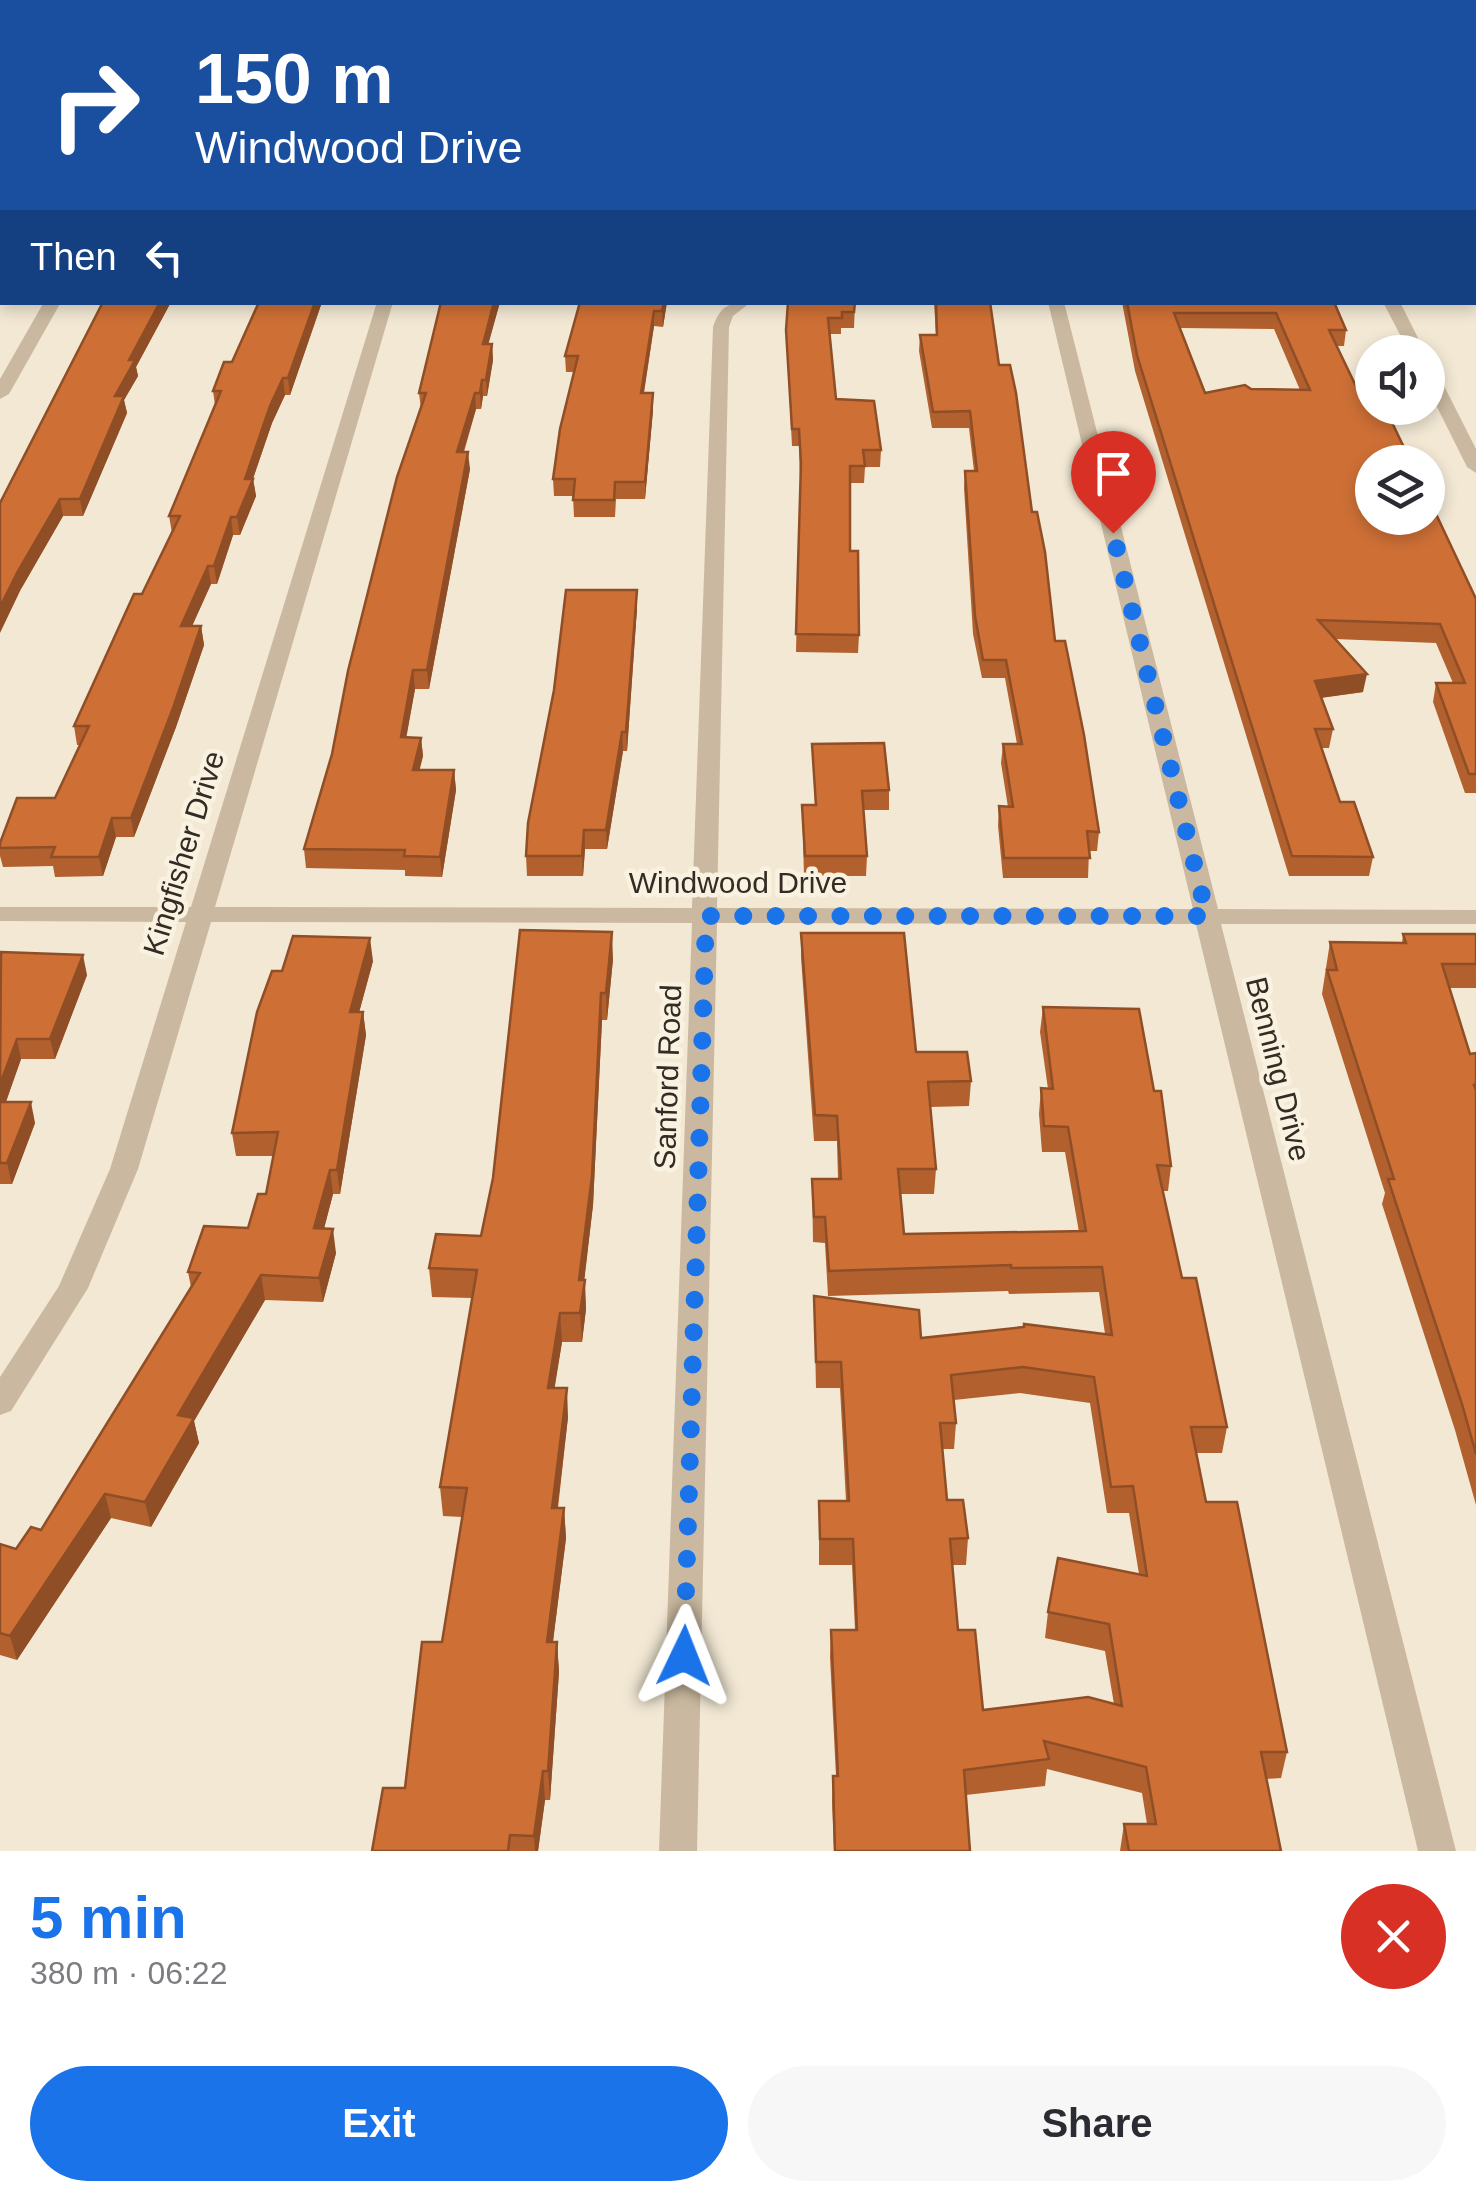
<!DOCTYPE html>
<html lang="en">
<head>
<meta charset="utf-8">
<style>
	:root { --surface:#fff; --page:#f7f7f7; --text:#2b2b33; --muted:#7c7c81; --accent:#1a73e8 }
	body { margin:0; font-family:Arial,sans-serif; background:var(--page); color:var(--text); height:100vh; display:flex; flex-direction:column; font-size:38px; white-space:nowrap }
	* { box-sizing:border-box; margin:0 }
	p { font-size:32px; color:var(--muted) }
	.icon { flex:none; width:55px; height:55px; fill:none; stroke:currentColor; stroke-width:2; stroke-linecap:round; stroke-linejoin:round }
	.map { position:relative; height:1851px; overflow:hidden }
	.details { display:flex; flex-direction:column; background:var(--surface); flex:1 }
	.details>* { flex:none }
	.hud { position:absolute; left:0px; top:0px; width:1478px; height:305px; box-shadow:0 5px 15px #0003; background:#1a4fa0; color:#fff; overflow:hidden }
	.tools { position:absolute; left:1355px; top:335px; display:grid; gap:20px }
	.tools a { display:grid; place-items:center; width:90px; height:90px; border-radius:50%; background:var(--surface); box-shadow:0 5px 15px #0003; font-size:50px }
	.pin { position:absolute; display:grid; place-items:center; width:85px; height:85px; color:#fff; margin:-102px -42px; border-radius:50% 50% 50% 0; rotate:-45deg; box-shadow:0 0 10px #0007 }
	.pin .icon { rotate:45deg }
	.me { position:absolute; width:110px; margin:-55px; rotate:2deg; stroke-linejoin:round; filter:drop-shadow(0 0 8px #0008) }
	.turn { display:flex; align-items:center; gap:35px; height:210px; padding:0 30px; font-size:45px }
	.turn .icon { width:130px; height:130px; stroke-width:2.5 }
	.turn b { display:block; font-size:70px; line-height:85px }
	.then { display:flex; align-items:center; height:95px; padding:0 30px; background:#0003; gap:20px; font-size:38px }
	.round { display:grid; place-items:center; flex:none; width:105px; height:105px; border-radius:52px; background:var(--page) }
	.headline { display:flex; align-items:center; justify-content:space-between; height:170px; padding:0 30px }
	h1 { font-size:60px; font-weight:700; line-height:75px; color:var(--accent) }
	.action { display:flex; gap:20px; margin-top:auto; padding:20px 30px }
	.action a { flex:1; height:115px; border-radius:60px; background:var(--accent); color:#fff; font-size:40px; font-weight:700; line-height:115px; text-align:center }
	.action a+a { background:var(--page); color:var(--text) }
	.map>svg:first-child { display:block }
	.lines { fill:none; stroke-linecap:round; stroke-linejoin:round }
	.minor { fill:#cab9a0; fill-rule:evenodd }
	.wall { fill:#b1602e; fill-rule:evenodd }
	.shaded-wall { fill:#904e26 }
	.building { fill:#ce7036; stroke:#904e26; stroke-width:2.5; fill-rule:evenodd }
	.route { stroke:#1a73e8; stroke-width:18; stroke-dasharray:0 32.4 }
	.labels { text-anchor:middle; stroke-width:9; stroke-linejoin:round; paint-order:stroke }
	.street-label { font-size:30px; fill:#332b24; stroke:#faf2e0 }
</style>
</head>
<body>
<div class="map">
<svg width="1476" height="1851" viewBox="0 0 1476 1851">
	<rect width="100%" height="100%" fill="#f2e8d4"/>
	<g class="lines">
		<g class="minor">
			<rect x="724" y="0" width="12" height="2"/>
			<polygon points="974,0 986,0 987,2 975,2"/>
			<polygon points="1225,0 1237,0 1238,2 1226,2"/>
			<rect x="1475" y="290" width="1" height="10"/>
			<polygon points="44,302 61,302 9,394 0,399 0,379"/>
			<path d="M377,302H393L215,907L692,908L713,327C720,306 729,302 751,302L733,316L729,327L717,908L1193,909L1048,302H1064L1218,909L1476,910V924H1221L1456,1851H1418L1196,924L717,923L697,1851H659L692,923L211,922L138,1169L88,1288L11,1411L0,1415V1377L59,1286L110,1169L186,922L0,921V907H191Z"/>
			<polygon points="1383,302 1400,302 1425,352 1409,352"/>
			<polygon points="1428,367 1437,372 1476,449 1476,473 1467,467 1428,389"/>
		</g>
	</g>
	<g class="wall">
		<polygon points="103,302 171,302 136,367 138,376 124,400 127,413 83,516 63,516 21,589"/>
		<polygon points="322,302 290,395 285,395 272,423 253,479 256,496 240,535 233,535 217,584 211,584 192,626 201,626 204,645 176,727 134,837 116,837 103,876 55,877 53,866 3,867 0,856 0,843 55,798 80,745 77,745 74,726 142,594 172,533 169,516 215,405 213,391 232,362"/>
		<polygon points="441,302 500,302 488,344 492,344 493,360 487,396 483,396 481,409 476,409 464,452 470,469 429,689 415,689 406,737 421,738 423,756 419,770 454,770 456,790 442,877 405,876 405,870 306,868 304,849 332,754 421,409 419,393"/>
		<polygon points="580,302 667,302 663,327 654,326 644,393 653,410 645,499 616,499 615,517 574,517 573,496 554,496 553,479 574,372 566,372 565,356"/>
		<polygon points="855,302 854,328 841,328 841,334 830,334 836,399 881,450 880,467 865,467 864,483 850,483 850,551 859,635 858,653 796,652 800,478 799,446 792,446 786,330"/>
		<polygon points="934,302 990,302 999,365 1032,512 1055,641 1099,832 1097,851 1089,851 1088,878 1003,878 998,826 999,806 1008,807 1001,763 1003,744 1017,744 1005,678 982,678 973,634 964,488 965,471 974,471 969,428 932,428 919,351 920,335 936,335"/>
		<path d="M1122,302H1334L1346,330L1344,346H1337L1365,405L1476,599V793H1465L1433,702L1436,683H1453L1436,643L1335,639L1363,692L1321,698L1333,729L1329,748H1322L1340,802L1373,857L1369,876H1289L1135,371ZM1180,328L1274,329L1300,390L1251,389L1205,393Z"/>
		<polygon points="637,608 627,751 623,751 607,849 585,849 583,876 527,876 526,856"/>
		<polygon points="812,744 889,790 889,810 863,810 867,856 866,876 804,876 802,805 815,805"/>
		<path d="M801,933L916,1052L971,1081L969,1106L930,1107L936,1169L934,1194H901L904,1234L1079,1232L1065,1152H1042L1039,1114L1041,1088L1048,1089L1040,1032L1043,1007L1154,1091L1171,1166L1168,1191H1163L1182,1278L1227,1427L1222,1453H1196L1206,1502L1287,1752L1281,1778L1266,1779L1281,1851H1120L1124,1824H1147L1142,1793L1047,1769L1045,1786L966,1795L970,1851H834L832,1802L833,1776H836L830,1657L831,1630H855L852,1565H819V1501H846L840,1388H816L814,1296L921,1338L1105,1334L1099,1292L1009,1294L1008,1291L828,1296L825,1243L813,1242L812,1179H838L837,1141H814L801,957ZM1020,1393L1090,1403L1107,1513H1129L1139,1574L1048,1612L1045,1638L1105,1651L1114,1704L983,1710L958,1630L952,1565H966L968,1538L947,1500L942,1449H954L956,1423L954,1400Z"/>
		<polygon points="1403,934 1476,934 1476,988 1449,988 1470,1054 1476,1053 1476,1505 1455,1430 1382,1204 1385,1193 1322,994 1330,942 1402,943"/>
		<polygon points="0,955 87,975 55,1059 21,1059 6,1102 35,1123 12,1184 0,1184"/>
		<polygon points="613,959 607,1020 602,1020 593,1205 584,1280 586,1309 582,1342 562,1342 554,1388 568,1417 558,1508 564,1508 566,1538 553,1642 557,1642 559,1672 550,1800 545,1800 538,1851 372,1851 405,1788 442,1642 462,1517 443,1516 440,1487 472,1298 432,1297 429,1268 481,1236"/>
		<polygon points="373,961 359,1012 363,1012 366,1035 340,1194 333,1194 324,1228 336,1253 323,1302 265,1300 194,1421 199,1443 151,1527 111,1518 17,1660 0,1655 0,1544 16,1549 41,1530 191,1287 188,1272 248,1228 266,1194 274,1156 236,1156 232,1133 282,971"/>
	</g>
	<g class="shaded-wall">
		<polygon points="2,259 2,278 0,282 0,262"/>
		<polygon points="160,302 171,302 136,367 138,376 124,400 127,413 83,516 80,499 115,396 129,360"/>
		<polygon points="315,302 322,302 290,395 288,378"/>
		<polygon points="494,302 500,302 484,360 483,344"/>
		<polygon points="664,302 667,302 663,327 662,311"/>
		<polygon points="654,311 654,326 641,410 641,393"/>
		<polygon points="492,344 493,360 487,396 486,380"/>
		<polygon points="283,378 285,395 272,423 251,484 253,479 256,496 240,535 237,517 245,479 270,406"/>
		<polygon points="482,380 483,396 481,409 480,393"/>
		<polygon points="475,393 476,409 458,469 457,452"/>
		<polygon points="653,393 653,410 645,499 645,482"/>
		<polygon points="468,452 470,469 429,689 427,670"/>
		<polygon points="60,499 63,516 21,589 0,633 0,607 18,571"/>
		<polygon points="231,517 233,535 217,584 214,566"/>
		<polygon points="208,566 211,584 184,644 181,626"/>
		<polygon points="637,590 637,608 627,751 626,732"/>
		<polygon points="201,626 204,645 176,727 134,837 131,818"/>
		<polygon points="413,670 415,689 403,756 401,737"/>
		<polygon points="1367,674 1363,692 1311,699 1315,681"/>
		<polygon points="622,732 623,751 607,849 606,830"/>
		<polygon points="421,738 423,756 415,789 413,770"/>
		<polygon points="454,770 456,790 442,877 440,857"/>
		<polygon points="112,818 116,837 103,876 99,857"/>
		<polygon points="584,830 585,849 583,876 582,856"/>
		<polygon points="612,932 613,959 607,1020 606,993"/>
		<polygon points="370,938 373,961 353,1035 350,1012"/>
		<polygon points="83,955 87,975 55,1059 50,1039"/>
		<polygon points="601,993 602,1020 593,1205 581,1309 579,1280"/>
		<polygon points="363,1012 366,1035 340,1194 337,1170"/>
		<polygon points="17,1039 21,1059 0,1118 0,1084"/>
		<polygon points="31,1102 35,1123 12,1184 7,1163"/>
		<polygon points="330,1170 333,1194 318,1252 314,1228"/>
		<polygon points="333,1229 336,1253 323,1302 319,1278"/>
		<polygon points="261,1275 265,1300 194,1421 199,1443 151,1527 145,1502 178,1415"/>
		<polygon points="585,1280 586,1309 582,1342 580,1313"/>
		<polygon points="560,1313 562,1342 550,1417 548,1388"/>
		<polygon points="567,1388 568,1417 554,1537 552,1508"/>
		<polygon points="105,1494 111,1518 17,1660 10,1636"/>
		<polygon points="564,1508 566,1538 549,1672 547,1642"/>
		<polygon points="557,1642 559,1672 550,1800 548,1771"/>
		<polygon points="543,1771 545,1800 538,1851 535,1851 534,1836"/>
	</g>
	<g class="building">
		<polygon points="7,0 165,0 163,2 5,2"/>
		<polygon points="263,0 422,0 421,2 262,2"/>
		<polygon points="518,0 681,0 681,2 517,2"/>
		<polygon points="778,0 936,0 937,2 778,2"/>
		<polygon points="1032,0 1087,0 1088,2 1033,2"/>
		<polygon points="1143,0 1193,0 1195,2 1144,2"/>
		<polygon points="1291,0 1448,0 1450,2 1292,2"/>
		<polygon points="2,7 2,259 0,262 0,164 2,164 2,151 0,151 0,10"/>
		<polygon points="1475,59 1476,62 1475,156"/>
		<polygon points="1475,160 1476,163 1476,259 1475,259"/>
		<polygon points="103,302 160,302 129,360 135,360 115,396 124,396 80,499 60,499 18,571 0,607 0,503"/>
		<polygon points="259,302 315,302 288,378 283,378 270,406 245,479 253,479 237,517 231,517 214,566 208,566 181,626 201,626 173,708 131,818 112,818 99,857 51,857 55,847 0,848 0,843 17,798 55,798 89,726 74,726 134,594 142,594 180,516 169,516 221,391 213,391 224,362 232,362"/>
		<polygon points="441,302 494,302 483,344 492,344 486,380 482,380 480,393 475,393 457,452 468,452 427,670 413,670 401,737 421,738 413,770 454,770 440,857 404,856 405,850 304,849 332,754 348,671 397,477 426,393 419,393"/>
		<polygon points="580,302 664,302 662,311 654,311 641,393 653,393 645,482 615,482 614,500 573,500 575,479 553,479 560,429 578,356 565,356"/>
		<polygon points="788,302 855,302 854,312 842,312 842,318 828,318 836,399 874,401 881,450 863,450 865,466 850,466 850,551 858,551 859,635 796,634 801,463 799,429 792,429 786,330"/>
		<polygon points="936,302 990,302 999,365 1010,365 1016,393 1032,512 1037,512 1045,552 1055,641 1065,641 1084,735 1099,832 1087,831 1090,858 1004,858 999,806 1013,807 1003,744 1022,744 1006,660 983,660 975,616 965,471 977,471 970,411 933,412 920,335 937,335"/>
		<path d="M1127,302H1334L1346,330H1329L1365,405H1372V408H1385L1411,462H1372V518H1428V497L1476,599V774H1469L1436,683H1465L1440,624L1318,620L1367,674L1315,681L1333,729H1315L1340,802H1354L1373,857L1292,856L1137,355ZM1174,313H1276L1310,390L1251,389L1245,385L1205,393Z"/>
		<polygon points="566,590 637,590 626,732 622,732 606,830 584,830 582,856 526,856 528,823 554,690"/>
		<polygon points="884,743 889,790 862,791 867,856 805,856 802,805 816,805 812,744"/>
		<polygon points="520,930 612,932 606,993 601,993 592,1176 579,1280 585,1280 580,1313 560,1313 548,1388 567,1388 552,1508 564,1508 547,1642 557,1642 548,1771 543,1771 534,1836 510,1835 508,1851 372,1851 383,1788 405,1788 422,1642 442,1642 467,1488 440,1487 477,1270 429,1268 436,1234 481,1236 493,1178"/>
		<path d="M801,933H904L916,1052H967L971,1081L928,1082L936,1169H898L904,1234L1086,1231L1068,1127L1044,1126L1041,1088L1053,1089L1043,1007L1139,1009L1154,1091H1161L1171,1166L1157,1165L1182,1278H1196L1227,1427H1191L1206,1502H1237L1287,1752H1261L1281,1851H1129L1124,1824H1156L1146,1767L1044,1741L1049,1759L964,1770L970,1851H835L833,1776H838L831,1630H857L853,1539H820L819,1501H849L841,1362H816L814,1296L919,1310L921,1338L1024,1327V1324L1112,1335L1102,1267L1011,1268V1265L829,1271L825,1217H814L812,1179H841L837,1116L815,1115ZM1023,1367L1094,1377L1111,1487L1133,1486L1147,1576L1058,1558L1048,1612L1109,1624L1122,1706L1088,1697L983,1710L975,1630H958L950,1539L968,1538L963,1500H947L940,1423H956L951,1375Z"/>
		<polygon points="1403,934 1476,934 1476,964 1442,964 1470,1054 1476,1053 1476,1085 1474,1085 1476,1090 1476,1454 1462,1404 1388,1179 1394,1179 1327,970 1337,970 1330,942 1406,943"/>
		<polygon points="293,936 370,938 350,1012 363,1012 337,1170 330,1170 314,1228 333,1229 319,1278 261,1275 178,1415 194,1418 145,1502 105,1494 10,1636 0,1633 0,1544 16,1549 31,1527 41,1530 200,1273 188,1272 204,1226 248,1228 258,1194 266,1194 278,1132 232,1133 257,1012 272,971 282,971"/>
		<polygon points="1,952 83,955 50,1039 17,1039 0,1084"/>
		<polygon points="0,1102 31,1102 7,1163 0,1163"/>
	</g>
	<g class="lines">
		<polyline class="route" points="684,1656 706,916 1207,916 1113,533"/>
	</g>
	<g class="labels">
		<g class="street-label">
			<text transform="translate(184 853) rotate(-73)" y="10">Kingfisher Drive</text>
			<text x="738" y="893">Windwood Drive</text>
			<text transform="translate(1278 1069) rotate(76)" y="10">Benning Drive</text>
			<text transform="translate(668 1077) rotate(-88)" y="10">Sanford Road</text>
		</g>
	</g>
</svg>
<div class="tools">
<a><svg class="icon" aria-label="sound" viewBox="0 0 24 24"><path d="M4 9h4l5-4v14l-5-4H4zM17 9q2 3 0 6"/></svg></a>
<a><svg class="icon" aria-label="layers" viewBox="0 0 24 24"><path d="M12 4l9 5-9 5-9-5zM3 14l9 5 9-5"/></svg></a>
</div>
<div class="pin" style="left:1113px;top:533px;background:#d93025"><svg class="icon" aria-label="arrive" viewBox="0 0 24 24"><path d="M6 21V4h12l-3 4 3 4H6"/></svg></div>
<svg class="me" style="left:684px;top:1656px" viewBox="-20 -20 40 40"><path d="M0-17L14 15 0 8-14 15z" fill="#1a73e8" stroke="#fff" stroke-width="4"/></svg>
<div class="hud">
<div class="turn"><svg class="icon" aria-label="right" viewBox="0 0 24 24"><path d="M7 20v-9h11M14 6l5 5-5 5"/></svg><div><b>150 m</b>Windwood Drive</div></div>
<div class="then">Then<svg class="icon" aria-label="left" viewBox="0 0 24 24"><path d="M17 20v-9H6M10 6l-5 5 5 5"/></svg></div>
</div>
</div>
<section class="details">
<div class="headline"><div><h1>5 min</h1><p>380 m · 06:22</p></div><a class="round" style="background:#d93025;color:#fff"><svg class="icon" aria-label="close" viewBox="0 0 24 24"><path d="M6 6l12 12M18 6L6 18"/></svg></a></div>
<div class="action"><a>Exit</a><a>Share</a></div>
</section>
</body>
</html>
